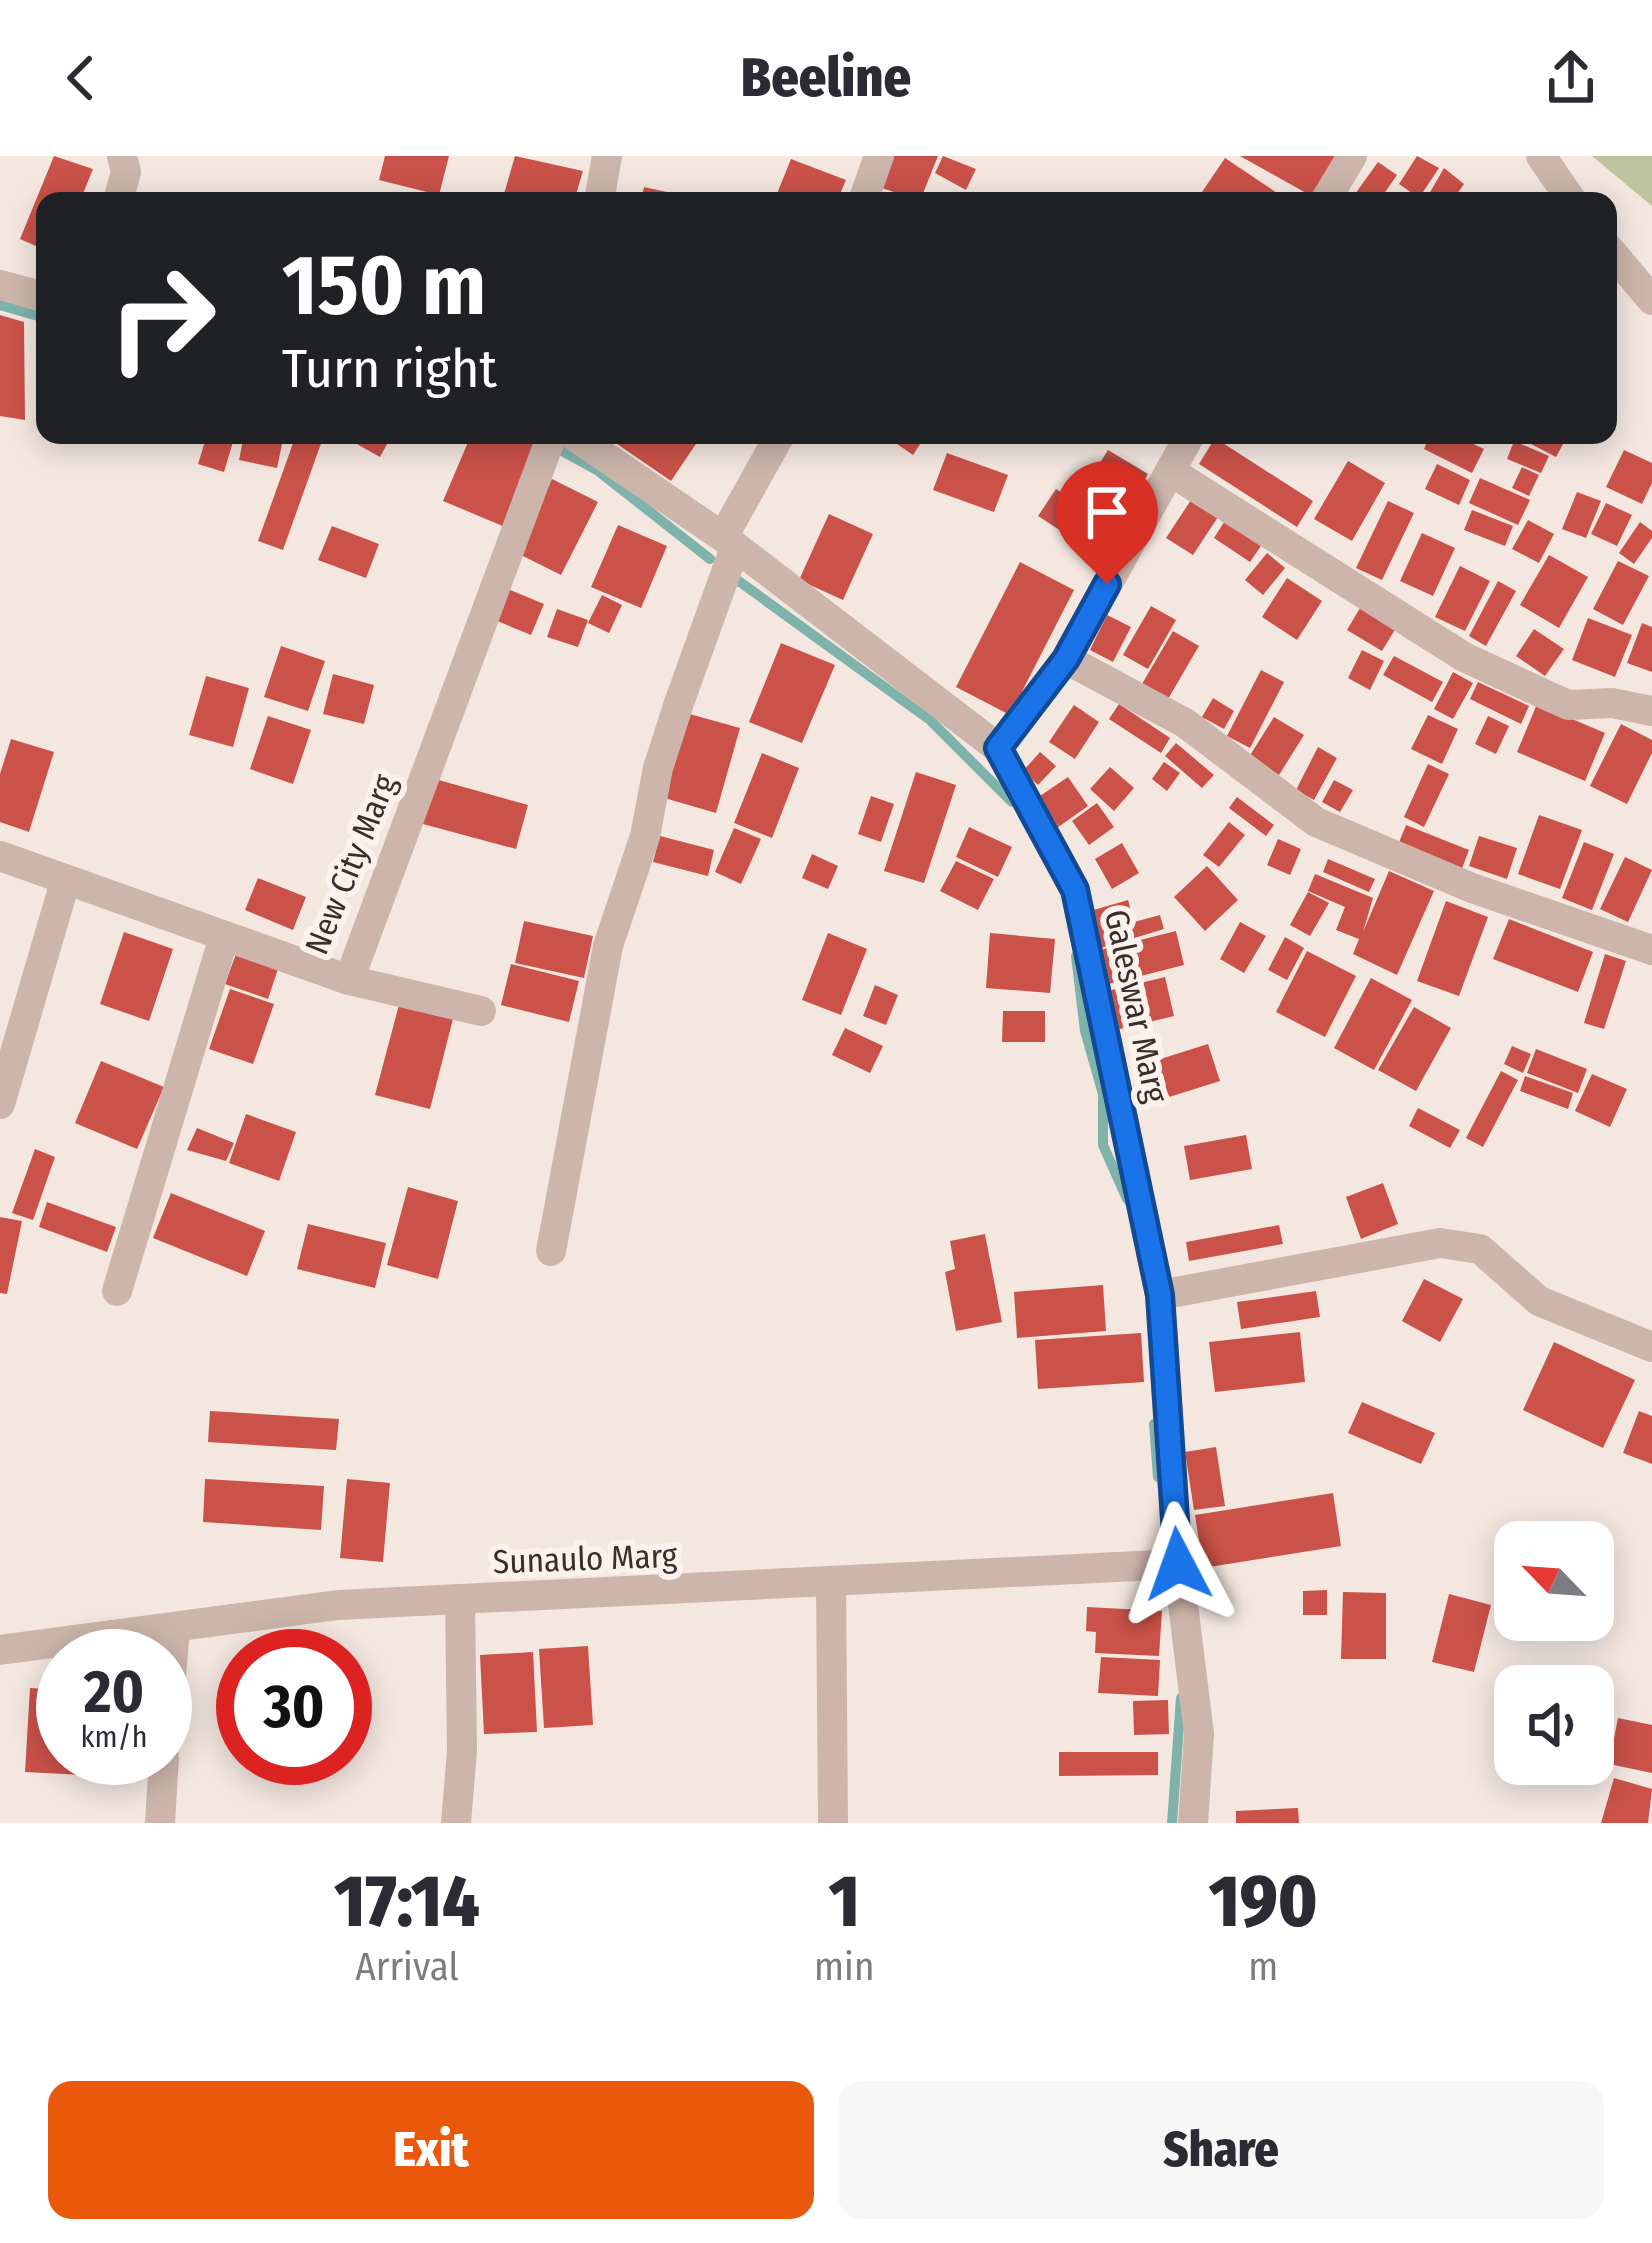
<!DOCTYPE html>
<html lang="en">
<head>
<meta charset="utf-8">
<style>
	:root { --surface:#fff; --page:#f7f7f7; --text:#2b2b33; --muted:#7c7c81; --accent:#ea580c }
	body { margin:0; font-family:"Fira Sans Condensed",sans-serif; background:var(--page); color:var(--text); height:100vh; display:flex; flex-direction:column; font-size:45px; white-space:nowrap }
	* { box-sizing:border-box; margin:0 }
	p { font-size:39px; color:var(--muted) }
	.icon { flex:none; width:66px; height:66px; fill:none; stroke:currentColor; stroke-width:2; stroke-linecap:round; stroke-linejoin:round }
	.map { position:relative; height:1667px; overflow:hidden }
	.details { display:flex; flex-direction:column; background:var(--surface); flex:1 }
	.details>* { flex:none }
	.guide { position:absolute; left:36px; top:36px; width:1581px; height:252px; border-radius:24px; box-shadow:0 6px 30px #0003; background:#202124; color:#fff; overflow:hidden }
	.needle { width:78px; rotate:295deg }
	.tools { position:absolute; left:1494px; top:1365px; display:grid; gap:24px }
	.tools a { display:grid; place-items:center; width:120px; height:120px; border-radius:24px; background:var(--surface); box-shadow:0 6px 30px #0003; font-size:60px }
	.speed { position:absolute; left:36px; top:1473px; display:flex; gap:24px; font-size:60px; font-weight:700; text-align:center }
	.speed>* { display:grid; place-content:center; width:156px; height:156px; border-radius:50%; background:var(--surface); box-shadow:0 6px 30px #0003; line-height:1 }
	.speed small { font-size:30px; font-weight:400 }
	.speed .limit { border:18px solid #d22; background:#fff; color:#111 }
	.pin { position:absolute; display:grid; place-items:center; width:102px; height:102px; color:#fff; margin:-123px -51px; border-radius:50% 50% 50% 0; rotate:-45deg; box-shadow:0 0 12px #0007 }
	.pin .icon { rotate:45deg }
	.me { position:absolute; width:132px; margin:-66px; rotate:356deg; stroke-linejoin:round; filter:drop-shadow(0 0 9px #0008) }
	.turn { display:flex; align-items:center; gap:42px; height:252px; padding:0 48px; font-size:54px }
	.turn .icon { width:156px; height:156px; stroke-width:2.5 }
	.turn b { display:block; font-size:84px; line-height:102px }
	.eta { display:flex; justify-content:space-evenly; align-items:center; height:204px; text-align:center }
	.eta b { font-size:72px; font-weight:800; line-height:84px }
	.cta { display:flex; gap:24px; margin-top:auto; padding:24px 48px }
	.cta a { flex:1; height:138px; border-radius:24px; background:var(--accent); color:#fff; font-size:48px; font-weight:800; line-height:138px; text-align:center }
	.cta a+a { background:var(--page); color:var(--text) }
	header { display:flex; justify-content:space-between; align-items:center; height:156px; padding:0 48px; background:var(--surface); font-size:54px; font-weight:800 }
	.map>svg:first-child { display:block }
	.green { fill:#bec49f }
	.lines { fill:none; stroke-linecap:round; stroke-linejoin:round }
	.stream { stroke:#7eb3ac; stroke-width:10 }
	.building { fill:#ca5249 }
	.minor { stroke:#cdb5ab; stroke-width:30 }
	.route-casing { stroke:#114b97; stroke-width:30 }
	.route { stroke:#1a73e8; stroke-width:21 }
	.labels { text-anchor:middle; stroke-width:12; stroke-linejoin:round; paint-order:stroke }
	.street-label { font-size:33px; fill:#3b2d2b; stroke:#fbf2ed }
</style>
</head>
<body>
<header><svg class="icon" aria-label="back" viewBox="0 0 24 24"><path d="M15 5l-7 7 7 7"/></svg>Beeline<svg class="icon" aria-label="share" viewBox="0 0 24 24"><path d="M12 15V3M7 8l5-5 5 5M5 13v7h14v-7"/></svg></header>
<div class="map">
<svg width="1652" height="1667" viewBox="0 0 1652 1667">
	<rect width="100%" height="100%" fill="#f4e7e0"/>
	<polygon class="green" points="1592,0 1652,0 1652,50"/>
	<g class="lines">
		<g class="stream">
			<polyline points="0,149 45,162"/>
			<polyline points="557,292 597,314 710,403"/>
			<polyline points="729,418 930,564 1012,646"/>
			<polyline points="1076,800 1085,875 1103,938 1103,989 1127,1043"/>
			<polyline points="1154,1268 1158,1321"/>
			<polyline points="1172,1667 1181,1542"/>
		</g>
	</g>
	<g class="building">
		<polygon points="54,0 93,13 80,45 45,45 45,94 20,83"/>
		<polygon points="385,0 449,0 439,39 379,24"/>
		<polygon points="515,0 583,15 574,45 502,45"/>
		<polygon points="892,0 938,0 920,45 879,31"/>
		<polygon points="943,0 976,13 966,34 935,17"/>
		<polygon points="1240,0 1339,0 1315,42"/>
		<polygon points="1417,0 1439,12 1419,42 1399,28"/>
		<polygon points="1225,2 1289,45 1208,45 1200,39"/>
		<polygon points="791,3 846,24 837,45 776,40"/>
		<polygon points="1378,6 1397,19 1379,45 1350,45"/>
		<polygon points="1444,12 1464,28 1452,45 1425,45"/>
		<polygon points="644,31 690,41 689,45 641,45"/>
		<polygon points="0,159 24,166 25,264 0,260"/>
		<polygon points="207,279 235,279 224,316 198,308"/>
		<polygon points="244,279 284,279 277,312 239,304"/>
		<polygon points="296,279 324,279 283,394 258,385"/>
		<polygon points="350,279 392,279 380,301 348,283"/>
		<polygon points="471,279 527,279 541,285 505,371 443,345"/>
		<polygon points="604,279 702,279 671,325"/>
		<polygon points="884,279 926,279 913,299"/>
		<polygon points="1430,279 1454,279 1484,293 1472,317 1424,293"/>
		<polygon points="1514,279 1568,279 1556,301"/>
		<polygon points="1215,282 1313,345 1297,371 1199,308"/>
		<polygon points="1514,285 1549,300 1541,317 1507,303"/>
		<polygon points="1108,294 1148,318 1124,356 1085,331"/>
		<polygon points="1624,294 1652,307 1652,327 1642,348 1606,331"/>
		<polygon points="947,297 1008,319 994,356 933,334"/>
		<polygon points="1348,305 1385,327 1352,385 1314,363"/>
		<polygon points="1437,308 1470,324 1459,349 1425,333"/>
		<polygon points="1522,311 1539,319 1529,340 1512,332"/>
		<polygon points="1480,322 1530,344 1518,369 1469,347"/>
		<polygon points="552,323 598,346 561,419 515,396"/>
		<polygon points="1056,333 1090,354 1072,382 1038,360"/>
		<polygon points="1577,336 1601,345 1586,382 1562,373"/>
		<polygon points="1191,344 1218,361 1193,399 1166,382"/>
		<polygon points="1388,345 1414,357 1382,424 1356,412"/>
		<polygon points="1606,347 1632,359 1617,390 1591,378"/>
		<polygon points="1472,354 1513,370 1505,390 1464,374"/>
		<polygon points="829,358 873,378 843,444 799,424"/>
		<polygon points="1226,363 1263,387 1250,406 1214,382"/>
		<polygon points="1528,364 1554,378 1539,407 1512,393"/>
		<polygon points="1640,366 1652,375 1652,382 1634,408 1619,397"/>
		<polygon points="618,369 667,390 641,452 591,431"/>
		<polygon points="332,370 379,388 366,422 318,404"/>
		<polygon points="1422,377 1455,392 1433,440 1400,425"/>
		<polygon points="1267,397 1285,412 1263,439 1245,424"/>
		<polygon points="1549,399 1588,421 1559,472 1520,449"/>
		<polygon points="1618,405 1649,420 1623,469 1593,453"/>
		<polygon points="1020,406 1074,434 1010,559 956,531"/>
		<polygon points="1460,410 1490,425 1465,475 1435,461"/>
		<polygon points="1287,422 1322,445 1297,484 1262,461"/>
		<polygon points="1498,425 1516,435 1486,490 1469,480"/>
		<polygon points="508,433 544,448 531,479 495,464"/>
		<polygon points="602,439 622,449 609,477 588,467"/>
		<polygon points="1151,450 1176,464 1148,513 1123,499"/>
		<polygon points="1360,452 1396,472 1382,495 1347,474"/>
		<polygon points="557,453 588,464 578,491 547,481"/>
		<polygon points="1107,459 1131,471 1113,506 1090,494"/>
		<polygon points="1588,462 1632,479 1615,521 1572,504"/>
		<polygon points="1642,467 1652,471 1652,516 1627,507"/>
		<polygon points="1534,473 1564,493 1545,520 1516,500"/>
		<polygon points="1173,475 1199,490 1168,543 1142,528"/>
		<polygon points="781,487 835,509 802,587 749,566"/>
		<polygon points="281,490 325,505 308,555 264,541"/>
		<polygon points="1362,494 1384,505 1370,534 1348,522"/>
		<polygon points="1394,500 1443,526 1432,546 1383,519"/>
		<polygon points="1261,514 1284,526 1250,592 1227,580"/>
		<polygon points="1453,516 1473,527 1453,563 1434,553"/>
		<polygon points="333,518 374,529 364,568 323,558"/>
		<polygon points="206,520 249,532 233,591 189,579"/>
		<polygon points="1478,526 1529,550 1521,568 1470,543"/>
		<polygon points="1213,542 1234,555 1224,573 1202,561"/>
		<polygon points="1119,548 1170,582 1161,597 1109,563"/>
		<polygon points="1537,548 1605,577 1585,625 1517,596"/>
		<polygon points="1074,549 1099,566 1075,603 1049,586"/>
		<polygon points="686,557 740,572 716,657 661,641"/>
		<polygon points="1428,559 1458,573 1442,608 1411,593"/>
		<polygon points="268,560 311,574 293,628 250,613"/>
		<polygon points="1488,560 1509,570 1496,598 1475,588"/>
		<polygon points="1274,561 1304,579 1279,619 1249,601"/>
		<polygon points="1621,568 1652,584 1652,597 1627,648 1590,630"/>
		<polygon points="11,583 54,596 29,676 0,666 0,618"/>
		<polygon points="1176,587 1214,619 1202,632 1165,600"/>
		<polygon points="1318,591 1337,602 1314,644 1296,634"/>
		<polygon points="1040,596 1056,610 1038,629 1023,615"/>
		<polygon points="762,597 799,612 772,682 734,667"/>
		<polygon points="1164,606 1180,617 1167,635 1152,623"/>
		<polygon points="1428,608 1449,618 1424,671 1404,661"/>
		<polygon points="1110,611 1134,632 1114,655 1090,633"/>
		<polygon points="916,616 956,629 924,727 884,715"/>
		<polygon points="1068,621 1088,650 1054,674 1034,644"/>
		<polygon points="435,623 528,649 516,693 423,668"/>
		<polygon points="1334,624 1353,634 1340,656 1322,646"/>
		<polygon points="871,640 894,648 881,686 858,678"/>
		<polygon points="1237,641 1274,669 1266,680 1229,652"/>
		<polygon points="1097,647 1114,671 1089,689 1072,665"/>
		<polygon points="1539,659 1582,674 1560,733 1518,718"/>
		<polygon points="1229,666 1245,679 1219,711 1203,699"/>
		<polygon points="1406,669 1469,694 1461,715 1398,689"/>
		<polygon points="969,671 1012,691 998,721 956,701"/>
		<polygon points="734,672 761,683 741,728 715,716"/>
		<polygon points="660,680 714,694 708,720 653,706"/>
		<polygon points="1479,680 1517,692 1507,723 1469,710"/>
		<polygon points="1278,683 1301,693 1290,719 1267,709"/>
		<polygon points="1584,686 1614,698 1592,754 1562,742"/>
		<polygon points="1122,687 1139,717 1112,733 1095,703"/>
		<polygon points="812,698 838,710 828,733 802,722"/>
		<polygon points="1625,701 1652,714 1628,766 1600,753"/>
		<polygon points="1328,703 1375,723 1369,736 1323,716"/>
		<polygon points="956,705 994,723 978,754 940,735"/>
		<polygon points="1207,710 1238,744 1205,775 1174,741"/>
		<polygon points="1389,715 1434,735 1397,819 1353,798 1359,783 1336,774 1345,751 1308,735 1315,718 1373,742 1363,776"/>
		<polygon points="258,722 306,741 293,774 245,754"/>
		<polygon points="1308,736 1329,747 1310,780 1290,769"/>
		<polygon points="1128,744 1134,766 1160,759 1164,773 1101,792 1090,755"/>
		<polygon points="1446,745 1488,761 1459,840 1417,825"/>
		<polygon points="1509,763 1593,796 1578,836 1493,803"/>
		<polygon points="524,765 593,780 584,822 515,807"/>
		<polygon points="1240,766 1266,780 1244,817 1220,803"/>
		<polygon points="1176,775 1184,809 1109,828 1100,794"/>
		<polygon points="124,776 173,793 149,865 100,848"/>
		<polygon points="828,777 867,793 841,859 802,844"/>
		<polygon points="990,777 1055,783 1050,837 986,832"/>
		<polygon points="1285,781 1304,792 1287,824 1268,814"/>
		<polygon points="1307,795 1356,820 1325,881 1276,856"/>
		<polygon points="236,798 278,813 268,843 225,828"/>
		<polygon points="1605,798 1626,805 1604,873 1584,867"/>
		<polygon points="511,808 579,825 569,866 501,849"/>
		<polygon points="1165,821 1174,860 1112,875 1103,836"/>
		<polygon points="1371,822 1412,844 1374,914 1334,892"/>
		<polygon points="875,829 898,839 886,869 863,860"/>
		<polygon points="230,833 274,848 253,908 209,893"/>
		<polygon points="400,845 454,859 430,953 375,939"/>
		<polygon points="1414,851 1451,872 1416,935 1378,914"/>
		<polygon points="1003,855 1045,855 1045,886 1002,886"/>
		<polygon points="845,872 883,890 870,917 832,899"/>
		<polygon points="1208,888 1220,925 1147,948 1135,911"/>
		<polygon points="1512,890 1531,898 1523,917 1504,908"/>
		<polygon points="1536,893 1587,913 1578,937 1527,917"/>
		<polygon points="101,905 164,931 137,993 75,967"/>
		<polygon points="1501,915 1518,924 1483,991 1466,982"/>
		<polygon points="1592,918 1627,933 1610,971 1575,955"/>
		<polygon points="1525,920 1573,937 1568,953 1520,935"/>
		<polygon points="1418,952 1460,974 1450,992 1409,970"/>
		<polygon points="246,958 296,976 279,1025 229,1007"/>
		<polygon points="197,972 234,987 226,1005 187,994"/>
		<polygon points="1246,979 1252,1013 1190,1024 1184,990"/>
		<polygon points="35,993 55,1001 33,1064 12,1057"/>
		<polygon points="1383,1027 1398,1068 1361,1083 1346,1041"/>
		<polygon points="408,1031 458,1045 438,1123 387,1109"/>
		<polygon points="171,1037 265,1075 247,1120 153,1082"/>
		<polygon points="47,1046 116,1071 107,1096 39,1071"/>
		<polygon points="0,1061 22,1065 7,1138 0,1137"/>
		<polygon points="308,1068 386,1087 375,1132 297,1113"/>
		<polygon points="1279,1069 1283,1088 1189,1105 1186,1086"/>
		<polygon points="985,1078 1002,1166 956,1175 945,1116 955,1113 950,1085"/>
		<polygon points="1424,1123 1463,1143 1440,1186 1402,1165"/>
		<polygon points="1103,1129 1106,1175 1017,1182 1014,1136"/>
		<polygon points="1316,1135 1320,1161 1241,1173 1237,1146"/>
		<polygon points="1300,1176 1305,1226 1215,1236 1209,1186"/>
		<polygon points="1141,1177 1144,1226 1038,1233 1035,1184"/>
		<polygon points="1554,1186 1635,1224 1603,1292 1523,1254"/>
		<polygon points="1362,1246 1435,1277 1421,1308 1348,1277"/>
		<polygon points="210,1255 339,1263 336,1294 208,1286"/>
		<polygon points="1639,1255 1652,1260 1652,1308 1623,1297"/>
		<polygon points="1216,1291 1225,1350 1194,1354 1185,1296"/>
		<polygon points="205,1323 324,1330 321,1374 203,1366"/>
		<polygon points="347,1323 390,1327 383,1406 340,1402"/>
		<polygon points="1333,1337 1341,1390 1203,1412 1195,1359"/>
		<polygon points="1327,1434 1327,1459 1303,1459 1303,1435"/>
		<polygon points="1343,1436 1386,1437 1386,1503 1341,1503"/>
		<polygon points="1449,1438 1491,1449 1474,1516 1432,1506"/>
		<polygon points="1087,1451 1162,1455 1159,1500 1095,1497 1096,1476 1086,1475"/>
		<polygon points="588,1490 593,1569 544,1572 539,1493"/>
		<polygon points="533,1496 537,1576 484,1578 480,1499"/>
		<polygon points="1101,1501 1160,1504 1158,1540 1098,1537"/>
		<polygon points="30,1532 63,1534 63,1602 85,1602 84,1619 25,1616"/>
		<polygon points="1168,1544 1169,1578 1134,1579 1133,1545"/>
		<polygon points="1618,1562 1652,1569 1652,1617 1609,1608"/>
		<polygon points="1059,1596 1158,1596 1158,1619 1059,1620"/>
		<polygon points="1614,1622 1652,1633 1648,1667 1601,1667"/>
		<polygon points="1298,1652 1299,1667 1236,1667 1236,1655"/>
	</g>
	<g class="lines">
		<g class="minor">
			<polyline points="1541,0 1572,45"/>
			<polyline points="118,45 126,16 122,0"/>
			<polyline points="599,45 607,0"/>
			<polyline points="863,45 879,0"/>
			<polyline points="1325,45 1352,0"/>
			<polyline points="1608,92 1652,144"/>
			<polyline points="0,129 45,141"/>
			<polyline points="573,279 723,381 998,592 1075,734 1160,1139 1178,1408 1199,1578 1193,1667"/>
			<polyline points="1170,315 1464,501 1568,549 1612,547 1652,555"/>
			<polyline points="723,381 780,279"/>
			<polyline points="1066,503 1185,567 1316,666 1472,732 1652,794"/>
			<polyline points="998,592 1066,503 1190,279"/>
			<polyline points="0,700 349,824 552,279"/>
			<polyline points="349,824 481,855"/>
			<polyline points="0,948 65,726"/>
			<polyline points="551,1095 608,790 645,680 658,612 679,547 734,394"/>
			<polyline points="117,1135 224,781"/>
			<polyline points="1160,1139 1440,1087 1480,1093 1539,1145 1652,1191"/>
			<polyline points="831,1427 833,1667"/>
			<polyline points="0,1494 338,1449 1178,1408"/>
			<polyline points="165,1587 175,1474"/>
			<polyline points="160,1667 164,1602"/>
			<polyline points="456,1667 462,1595 460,1443"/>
		</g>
	</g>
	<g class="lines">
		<defs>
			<polyline id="route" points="1107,428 1066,503 998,592 1075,734 1160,1139 1178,1408"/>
		</defs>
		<use href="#route" class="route-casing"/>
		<use href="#route" class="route"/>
	</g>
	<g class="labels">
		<g class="street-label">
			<text transform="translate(350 708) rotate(-68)" y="12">New City Marg</text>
			<text transform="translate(1137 850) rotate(78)" y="12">Galeswar Marg</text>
			<text transform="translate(585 1402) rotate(-2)" y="12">Sunaulo Marg</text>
		</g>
	</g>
</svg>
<div class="tools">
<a><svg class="needle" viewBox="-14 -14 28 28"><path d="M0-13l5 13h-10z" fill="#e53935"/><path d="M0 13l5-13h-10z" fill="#7c7c81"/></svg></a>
<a><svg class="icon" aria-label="sound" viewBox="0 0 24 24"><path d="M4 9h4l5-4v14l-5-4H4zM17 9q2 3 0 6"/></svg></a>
</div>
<div class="speed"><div>20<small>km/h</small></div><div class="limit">30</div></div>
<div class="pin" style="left:1107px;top:428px;background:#d93025"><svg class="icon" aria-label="arrive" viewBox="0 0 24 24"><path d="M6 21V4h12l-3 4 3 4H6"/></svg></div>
<svg class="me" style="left:1178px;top:1408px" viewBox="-20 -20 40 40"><path d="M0-17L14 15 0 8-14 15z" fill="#1a73e8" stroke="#fff" stroke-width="4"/></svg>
<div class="guide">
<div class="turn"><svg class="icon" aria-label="right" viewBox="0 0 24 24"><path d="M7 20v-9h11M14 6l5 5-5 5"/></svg><div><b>150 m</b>Turn right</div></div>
</div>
</div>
<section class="details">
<div class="eta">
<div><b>17:14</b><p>Arrival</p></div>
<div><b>1</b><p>min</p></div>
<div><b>190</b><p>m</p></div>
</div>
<div class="cta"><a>Exit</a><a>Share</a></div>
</section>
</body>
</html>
